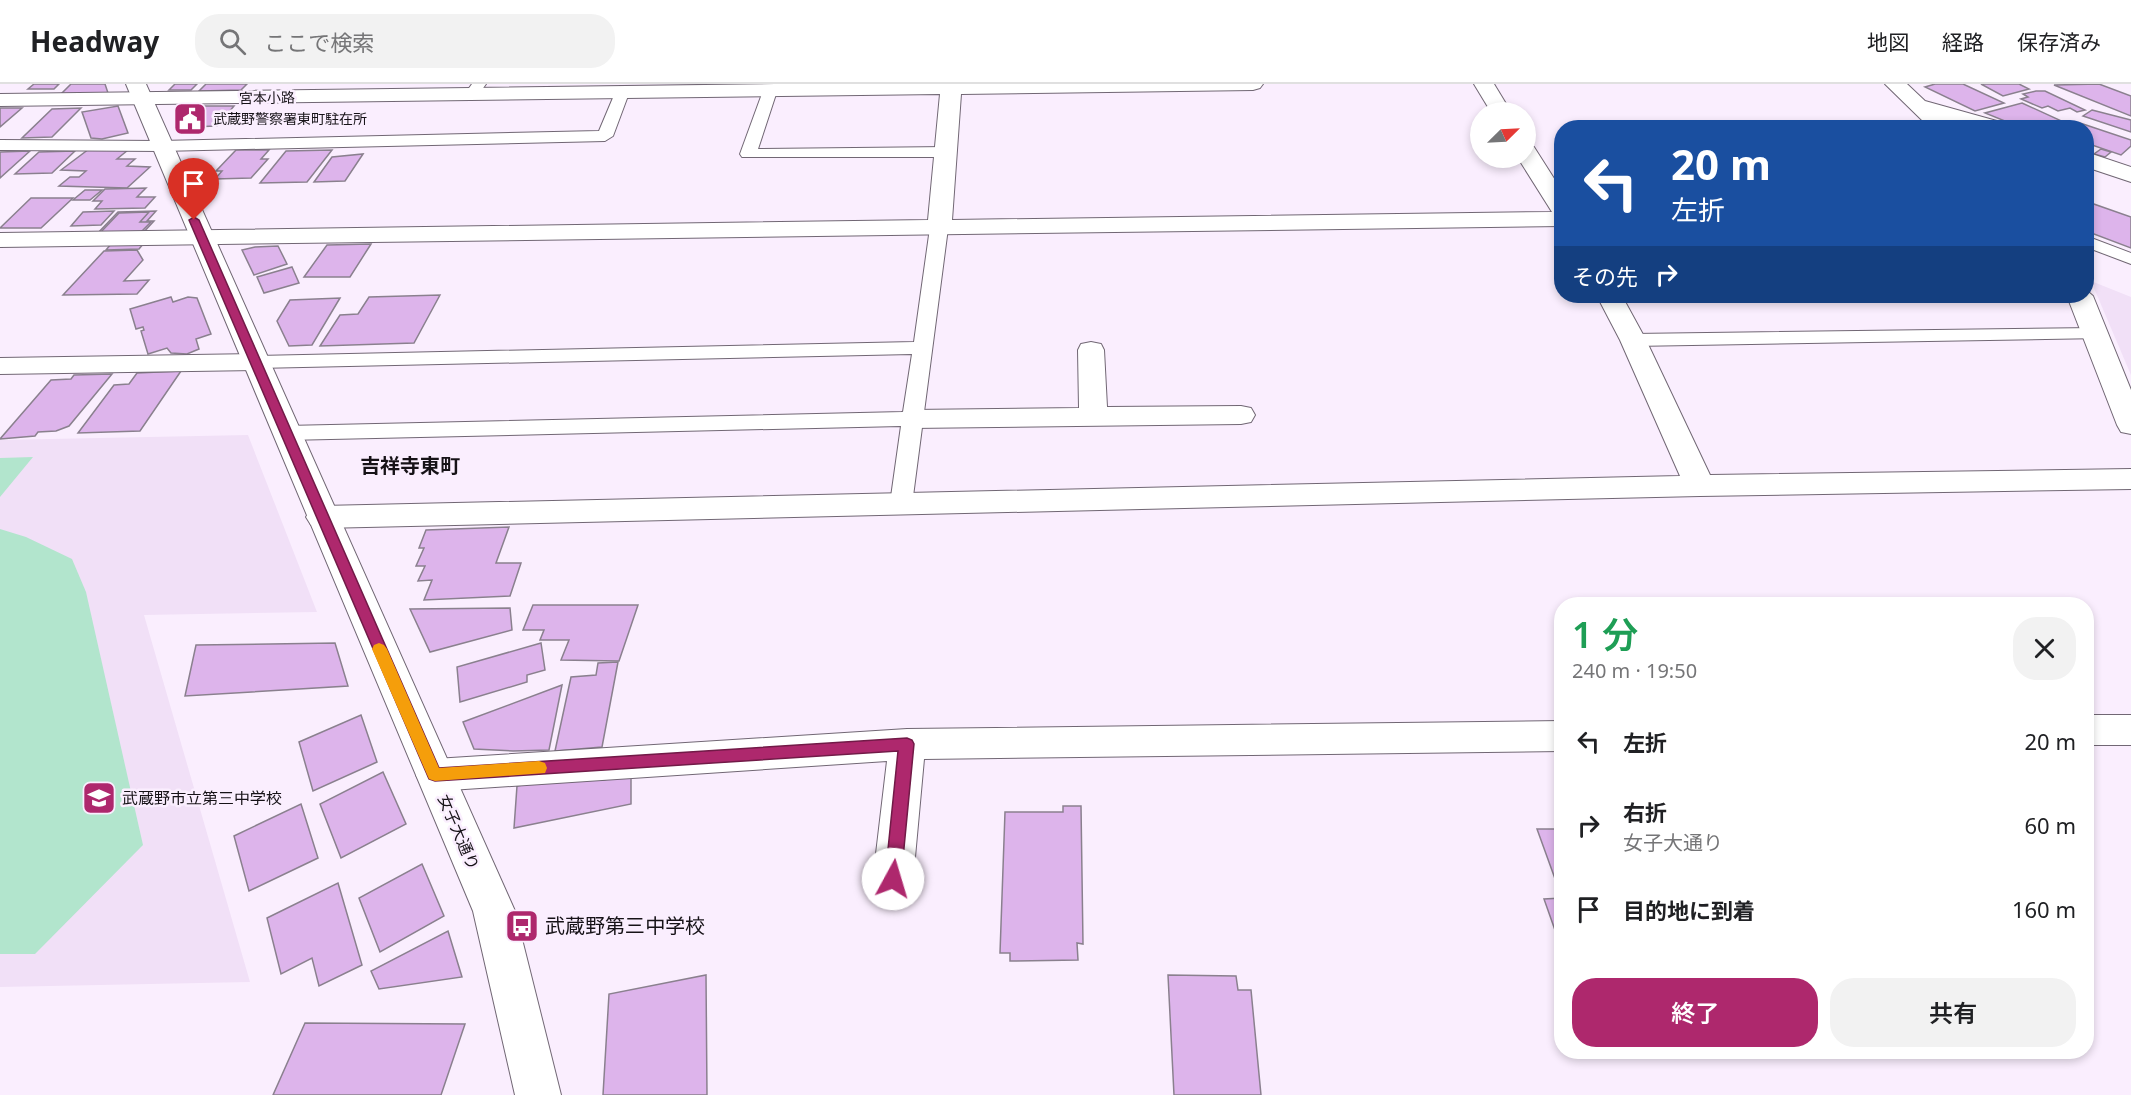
<!DOCTYPE html>
<html lang="ja">
<head>
<meta charset="utf-8">
<style>
	:root { --surface:#fff; --page:#f2f2f2; --text:#202124; --muted:#757577; --line:#e0e0e0; --accent:#ae286d }
	body { margin:0; font-family:"Noto Sans","Noto Sans JP",sans-serif; background:var(--page); color:var(--text); height:100vh; display:flex; flex-direction:column; font-size:22px; white-space:nowrap }
	* { box-sizing:border-box; margin:0 }
	p { font-size:20px; color:var(--muted) }
	.icon { flex:none; width:33px; height:33px; fill:none; stroke:currentColor; stroke-width:2; stroke-linecap:round; stroke-linejoin:round }
	.map { position:relative; flex:1; overflow:hidden }
	.details { position:absolute; left:1554px; top:513px; width:540px; height:462px; display:flex; flex-direction:column; background:var(--surface); border-radius:24px; box-shadow:0 3px 9px #0003 }
	.details>* { flex:none }
	.banner { position:absolute; left:1554px; top:36px; width:540px; height:183px; border-radius:24px; box-shadow:0 3px 9px #0003; background:#1a4fa0; color:#fff; overflow:hidden }
	.needle { width:39px; rotate:66deg }
	.buttons { position:absolute; left:1470px; top:18px; display:grid; gap:12px }
	.buttons a { display:grid; place-items:center; width:66px; height:66px; border-radius:50%; background:var(--surface); box-shadow:0 3px 9px #0003; font-size:30px }
	.pin { position:absolute; display:grid; place-items:center; width:51px; height:51px; color:#fff; margin:-62px -26px; border-radius:50% 50% 50% 0; rotate:-45deg; box-shadow:0 0 6px #0007 }
	.pin .icon { rotate:45deg }
	.me { position:absolute; width:66px; margin:-33px; rotate:6deg; stroke-linejoin:round; filter:drop-shadow(0 0 4px #0008) }
	.turn { display:flex; align-items:center; gap:21px; height:126px; padding:0 18px; font-size:27px }
	.turn .icon { width:78px; height:78px; stroke-width:2.5 }
	.turn b { display:block; font-size:42px; line-height:51px }
	.then { display:flex; align-items:center; height:57px; padding:0 18px; background:#0003; gap:12px; font-size:22px }
	.round { display:grid; place-items:center; flex:none; width:63px; height:63px; border-radius:24px; background:var(--page) }
	.overview { display:flex; align-items:center; justify-content:space-between; height:102px; padding:0 18px }
	h1 { font-size:36px; font-weight:600; line-height:45px; color:#1e9e55 }
	.button { display:flex; gap:12px; margin-top:auto; padding:12px 18px }
	.button a { flex:1; height:69px; border-radius:24px; background:var(--accent); color:#fff; font-size:24px; font-weight:600; line-height:69px; text-align:center }
	.button a+a { background:var(--page); color:var(--text) }
	ul { padding:0; list-style:none }
	li { display:flex; align-items:center; gap:18px; height:84px; padding:0 18px }
	li div { flex:1 }
	li b { display:block; font-size:22px }
	li em { font-style:normal }
	header { display:flex; align-items:center; gap:36px; box-sizing:border-box; height:84px; padding:0 30px; background:var(--surface); border-bottom:2px solid var(--line) }
	header strong { font-size:28px }
	nav { display:flex; gap:33px; margin-inline-start:auto; font-size:21px }
	.search { width:420px; height:54px; background:var(--page); display:flex; align-items:center; gap:15px; box-sizing:border-box; padding:0 21px; border-radius:24px; color:var(--muted); font-size:22px }
	.map>svg:first-child { display:block }
	.built { fill:#f1e0f7 }
	.green { fill:#b2e5cd }
	.building { fill:#ddb4eb; stroke:#8a808e; stroke-width:1.5 }
	.lines { fill:none; stroke-linecap:round; stroke-linejoin:round }
	.service-casing { stroke:#716774; stroke-width:2 }
	.minor-casing { stroke:#716774; stroke-width:2 }
	.secondary-casing { stroke:#716774; stroke-width:2 }
	.service { fill:#fff; fill-rule:evenodd }
	.minor { fill:#fff; fill-rule:evenodd }
	.secondary { fill:#fff; fill-rule:evenodd }
	.route { fill:#ae286d; stroke:#711a47; stroke-width:1.5 }
	.slow { fill:#f59e0b }
	.labels { text-anchor:middle; stroke-width:5; stroke-linejoin:round; paint-order:stroke }
	.far-street-label { font-size:14px; fill:#161217; stroke:#faeefe }
	.far-poi-label { font-size:14px; fill:#161217; stroke:#faeefe; text-anchor:start }
	.poi-label { font-size:16px; fill:#161217; stroke:#faeefe; text-anchor:start }
	.street-label { font-size:16px; fill:#161217; stroke:#faeefe }
	.quarter-label { font-size:20px; font-weight:bold; fill:#161217; stroke:#faeefe }
	.near-poi-label { font-size:20px; fill:#161217; stroke:#faeefe; text-anchor:start }
</style>
</head>
<body>
<header>
<strong>Headway</strong>
<div class="search"><svg class="icon" aria-label="search" viewBox="0 0 24 24"><circle cx="10" cy="10" r="6"/><path d="M15 15l6 6"/></svg>ここで検索</div>
<nav><a>地図</a><a>経路</a><a>保存済み</a></nav>
</header>
<div class="map">
<svg width="2131" height="1011" viewBox="0 0 2131 1011">
	<rect width="100%" height="100%" fill="#faeefe"/>
	<g class="built">
		<polygon points="2091,197 2131,213 2131,291"/>
		<polygon points="248,351 317,528 144,531 250,898 0,903 0,356"/>
	</g>
	<g class="green">
		<polygon points="33,373 0,413 0,374"/>
		<polygon points="0,445 26,453 72,475 86,508 143,761 35,870 0,870"/>
	</g>
	<g class="building">
		<polygon points="34,0 59,0 54,5 28,5"/>
		<polygon points="71,0 105,0 108,9 61,10"/>
		<polygon points="175,0 197,0 191,6 169,6"/>
		<polygon points="206,0 247,0 241,6 199,7"/>
		<polygon points="1935,0 1963,0 2004,19 1975,27 1925,3"/>
		<polygon points="1981,0 2019,0 2029,5 2003,12"/>
		<polygon points="2099,0 2131,12 2131,32 2054,1"/>
		<polygon points="2036,7 2045,7 2085,26 2077,28 2070,24 2058,27 2048,22 2042,24 2021,15 2028,13 2023,10"/>
		<polygon points="2022,19 2066,39 2050,44 2022,44 1985,29"/>
		<polygon points="118,22 128,49 102,55 91,54 82,28"/>
		<polygon points="199,22 234,22 217,42 189,43 183,26"/>
		<polygon points="0,24 22,24 0,43"/>
		<polygon points="81,24 52,53 22,54 52,25"/>
		<polygon points="2092,26 2131,36 2131,48 2083,32"/>
		<polygon points="2080,39 2131,56 2131,62 2121,71 2086,59 2086,44 2074,44"/>
		<polygon points="89,65 128,66 117,75 135,75 127,82 150,83 127,104 59,102 70,93 79,93 86,87 61,86"/>
		<polygon points="2101,65 2111,68 2105,73 2094,70"/>
		<polygon points="236,66 269,66 261,75 268,75 251,94 215,95 222,87 216,87"/>
		<polygon points="332,66 307,98 260,99 286,67"/>
		<polygon points="30,67 0,94 0,68"/>
		<polygon points="75,67 52,89 15,90 39,68"/>
		<polygon points="363,70 345,97 314,98 332,73"/>
		<polygon points="146,104 137,113 155,113 145,124 95,125 102,117 93,117 105,105"/>
		<polygon points="85,106 102,106 90,116 73,116"/>
		<polygon points="31,114 73,114 41,144 0,144"/>
		<polygon points="2086,114 2091,119 2131,133 2131,164 2086,147"/>
		<polygon points="114,127 101,141 71,142 83,128"/>
		<polygon points="156,127 147,137 154,137 142,150 96,151 118,128"/>
		<polygon points="149,128 140,138 151,138 141,148 100,149 119,129"/>
		<polygon points="144,159 139,165 106,166 111,160"/>
		<polygon points="371,160 350,193 304,193 327,161"/>
		<polygon points="278,162 287,180 254,191 242,166 255,163"/>
		<polygon points="137,166 143,176 124,197 149,196 137,210 63,211 104,167"/>
		<polygon points="292,183 299,199 264,209 257,193"/>
		<polygon points="440,211 414,259 320,262 340,231 358,230 369,213"/>
		<polygon points="171,213 173,218 188,213 197,214 211,250 196,255 199,265 187,270 171,269 167,264 148,270 141,247 144,246 143,243 136,245 130,225"/>
		<polygon points="340,214 312,261 289,262 277,237 290,216"/>
		<polygon points="181,287 140,347 78,349 114,301 129,300 137,289"/>
		<polygon points="112,290 69,342 56,347 38,348 35,352 0,355 51,296 71,295 74,291"/>
		<polygon points="509,443 496,479 521,479 510,512 424,516 432,496 418,497 425,482 416,482 424,464 419,464 426,446"/>
		<polygon points="533,521 638,521 619,577 561,576 569,556 540,556 544,546 523,546"/>
		<polygon points="510,524 512,546 430,568 410,525"/>
		<polygon points="335,559 348,602 185,612 196,561"/>
		<polygon points="541,559 545,586 527,591 527,598 460,618 457,583"/>
		<polygon points="618,578 602,663 555,667 571,593 596,591 598,579"/>
		<polygon points="562,601 549,666 513,667 474,665 463,638"/>
		<polygon points="361,631 377,678 313,707 299,658"/>
		<polygon points="383,688 406,740 341,774 320,720"/>
		<polygon points="631,690 631,720 514,744 517,702 569,692 603,691 603,696"/>
		<polygon points="301,720 318,774 249,807 234,752"/>
		<polygon points="1063,722 1081,722 1083,860 1077,859 1078,876 1010,877 1010,869 1000,869 1005,728 1063,728"/>
		<polygon points="1537,745 1562,745 1562,814"/>
		<polygon points="422,780 444,832 380,868 359,814"/>
		<polygon points="338,799 362,881 319,902 312,874 281,890 267,834"/>
		<polygon points="1562,814 1562,866 1544,815"/>
		<polygon points="448,847 462,893 379,905 371,887"/>
		<polygon points="706,891 707,1011 603,1011 609,910"/>
		<polygon points="1168,891 1236,892 1238,906 1251,906 1261,1011 1174,1011"/>
		<polygon points="305,939 465,940 441,1011 273,1011"/>
	</g>
	<g class="lines">
		<defs>
			<g id="service">
				<polygon points="472,0 486,0 476,14 471,15 464,11"/>
				<polygon points="770,3 777,7 758,65 947,63 955,68 947,73 742,73 740,70 763,7"/>
				<polygon points="622,5 629,9 613,52 605,57 161,67 0,66 0,56 161,57 599,47 615,9"/>
				<polygon points="939,139 945,140 948,144 912,420 909,426 901,428 893,426 890,420 901,342 286,356 279,354 275,349 279,344 286,342 903,328 912,270 257,284 250,282 247,278 250,274 257,272 914,258 930,144 933,140"/>
				<polygon points="2086,152 2131,169 2131,180 2086,163"/>
				<polygon points="2095,244 2102,246 2105,250 2102,254 1633,262 1626,260 1623,256 1626,252 1633,250"/>
			</g>
			<g id="minor">
				<polygon points="775,0 1263,0 1260,4 1253,6 961,10 952,136 1552,128 1518,74 1526,74 1526,61 1534,63 1562,107 1562,142 0,163 0,149 928,136 940,10 0,22 0,10"/>
				<polygon points="1474,0 1494,0 1511,28 1491,28"/>
				<polygon points="1885,0 1907,0 1925,17 2004,39 2006,44 1971,44 1944,36 1946,38 1942,42 1928,42"/>
				<polygon points="2086,68 2131,83 2131,98 2086,83"/>
				<polygon points="2086,206 2093,212 2131,306 2131,350 2121,348 2117,341 2067,212 2086,212"/>
				<polygon points="1597,212 1622,212 1646,256 1710,391 2131,385 2131,405 1700,412 322,444 311,441 306,433 311,425 322,422 1680,392 1620,256"/>
				<polygon points="1091,258 1101,260 1104,266 1107,323 1241,322 1251,324 1255,331 1251,338 1241,340 912,344 902,342 898,335 902,328 912,326 1079,324 1078,266 1081,260"/>
				<polygon points="257,270 267,272 271,278 267,284 257,286 0,290 0,274"/>
				<rect x="2086" y="631" width="45" height="30"/>
				<polygon points="1562,637 1562,667 924,675 913,795 907,808 893,813 879,808 873,795 887,677 435,707 422,702 416,691 422,680 435,675 907,645"/>
			</g>
			<polygon id="secondary" points="126,0 146,0 515,827 561,1011 515,1011 473,827"/>
		</defs>
		<use href="#service" class="service-casing"/>
		<use href="#minor" class="minor-casing"/>
		<use href="#secondary" class="secondary-casing"/>
		<use href="#service" class="service"/>
		<use href="#minor" class="minor"/>
		<use href="#secondary" class="secondary"/>
	</g>
	<polygon class="route" points="194,133 199,136 439,684 907,654 912,656 914,660 901,795 899,800 893,802 887,800 885,795 898,667 435,697 429,695 189,136"/>
	<polygon class="slow" points="379,559 384,561 387,565 439,684 539,677 545,679 547,684 545,689 435,697 429,695 372,565 374,561"/>
	<defs>
		<symbol id="civic-square" viewBox="-11 -11 22 22"><rect x="-9" y="-9" width="18" height="18" rx="4" fill="#ae286d" stroke="#faeefe"/><path d="M-.6-6.5H3V-4.5H.6V-3L4-1V1h2V6H-6V1h2V-1L-.6-3ZM-1.2 2.5V6h2.4V2.5Z" fill="#fff"/></symbol>
		<symbol id="school-square" viewBox="-11 -11 22 22"><rect x="-9" y="-9" width="18" height="18" rx="4" fill="#ae286d" stroke="#faeefe"/><path d="M0-5L7-2L0 1L-7-2ZM-4 1L0 2.5L4 1V4Q0 6-4 4Z" fill="#fff"/></symbol>
		<symbol id="bus-square" viewBox="-11 -11 22 22"><rect x="-9" y="-9" width="18" height="18" rx="4" fill="#ae286d" stroke="#faeefe"/><path d="M-5-6H5V4H4V6H2V4H-2V6H-4V4H-5ZM-3.5-4V0h7V-4ZM-3.5 1.2v1.5H-2V1.2ZM2 1.2v1.5H3.5V1.2Z" fill="#fff"/></symbol>
	</defs>
	<g fill-rule="evenodd">
		<use href="#civic-square" x="171" y="16" width="38" height="38"/>
		<use href="#school-square" x="80" y="695" width="38" height="38"/>
		<use href="#bus-square" x="503" y="823" width="38" height="38"/>
	</g>
	<g class="labels">
		<g class="far-street-label">
			<text transform="translate(267 14) rotate(-1)" y="5">宮本小路</text>
		</g>
		<g class="far-poi-label">
			<text x="213" y="40">武蔵野警察署東町駐在所</text>
		</g>
		<g class="poi-label">
			<text x="122" y="720">武蔵野市立第三中学校</text>
		</g>
		<g class="street-label">
			<text transform="translate(459 748) rotate(67)" y="6">女子大通り</text>
		</g>
		<g class="quarter-label">
			<text x="410" y="389">吉祥寺東町</text>
		</g>
		<g class="near-poi-label">
			<text x="545" y="849">武蔵野第三中学校</text>
		</g>
	</g>
</svg>
<div class="buttons">
<a><svg class="needle" viewBox="-14 -14 28 28"><path d="M0-13l5 13h-10z" fill="#e53935"/><path d="M0 13l5-13h-10z" fill="#757577"/></svg></a>
</div>
<div class="pin" style="left:194px;top:136px;background:#d93025"><svg class="icon" aria-label="arrive" viewBox="0 0 24 24"><path d="M6 21V4h12l-3 4 3 4H6"/></svg></div>
<svg class="me" style="left:893px;top:795px" viewBox="-20 -20 40 40"><circle r="19" fill="#fff"/><path d="M0-13L10 11 0 6-10 11z" fill="#ae286d"/></svg>
<div class="banner">
<div class="turn"><svg class="icon" aria-label="left" viewBox="0 0 24 24"><path d="M17 20v-9H6M10 6l-5 5 5 5"/></svg><div><b>20 m</b>左折</div></div>
<div class="then">その先<svg class="icon" aria-label="right" viewBox="0 0 24 24"><path d="M7 20v-9h11M14 6l5 5-5 5"/></svg></div>
</div>
<section class="details">
<div class="overview"><div><h1>1 分</h1><p>240 m · 19:50</p></div><a class="round"><svg class="icon" aria-label="close" viewBox="0 0 24 24"><path d="M6 6l12 12M18 6L6 18"/></svg></a></div>
<ul>
<li><svg class="icon" aria-label="left" viewBox="0 0 24 24"><path d="M17 20v-9H6M10 6l-5 5 5 5"/></svg><div><b>左折</b></div><em>20 m</em></li>
<li><svg class="icon" aria-label="right" viewBox="0 0 24 24"><path d="M7 20v-9h11M14 6l5 5-5 5"/></svg><div><b>右折</b><p>女子大通り</p></div><em>60 m</em></li>
<li><svg class="icon" aria-label="arrive" viewBox="0 0 24 24"><path d="M6 21V4h12l-3 4 3 4H6"/></svg><div><b>目的地に到着</b></div><em>160 m</em></li>
</ul>
<div class="button"><a>終了</a><a>共有</a></div>
</section>
</div>
</body>
</html>
